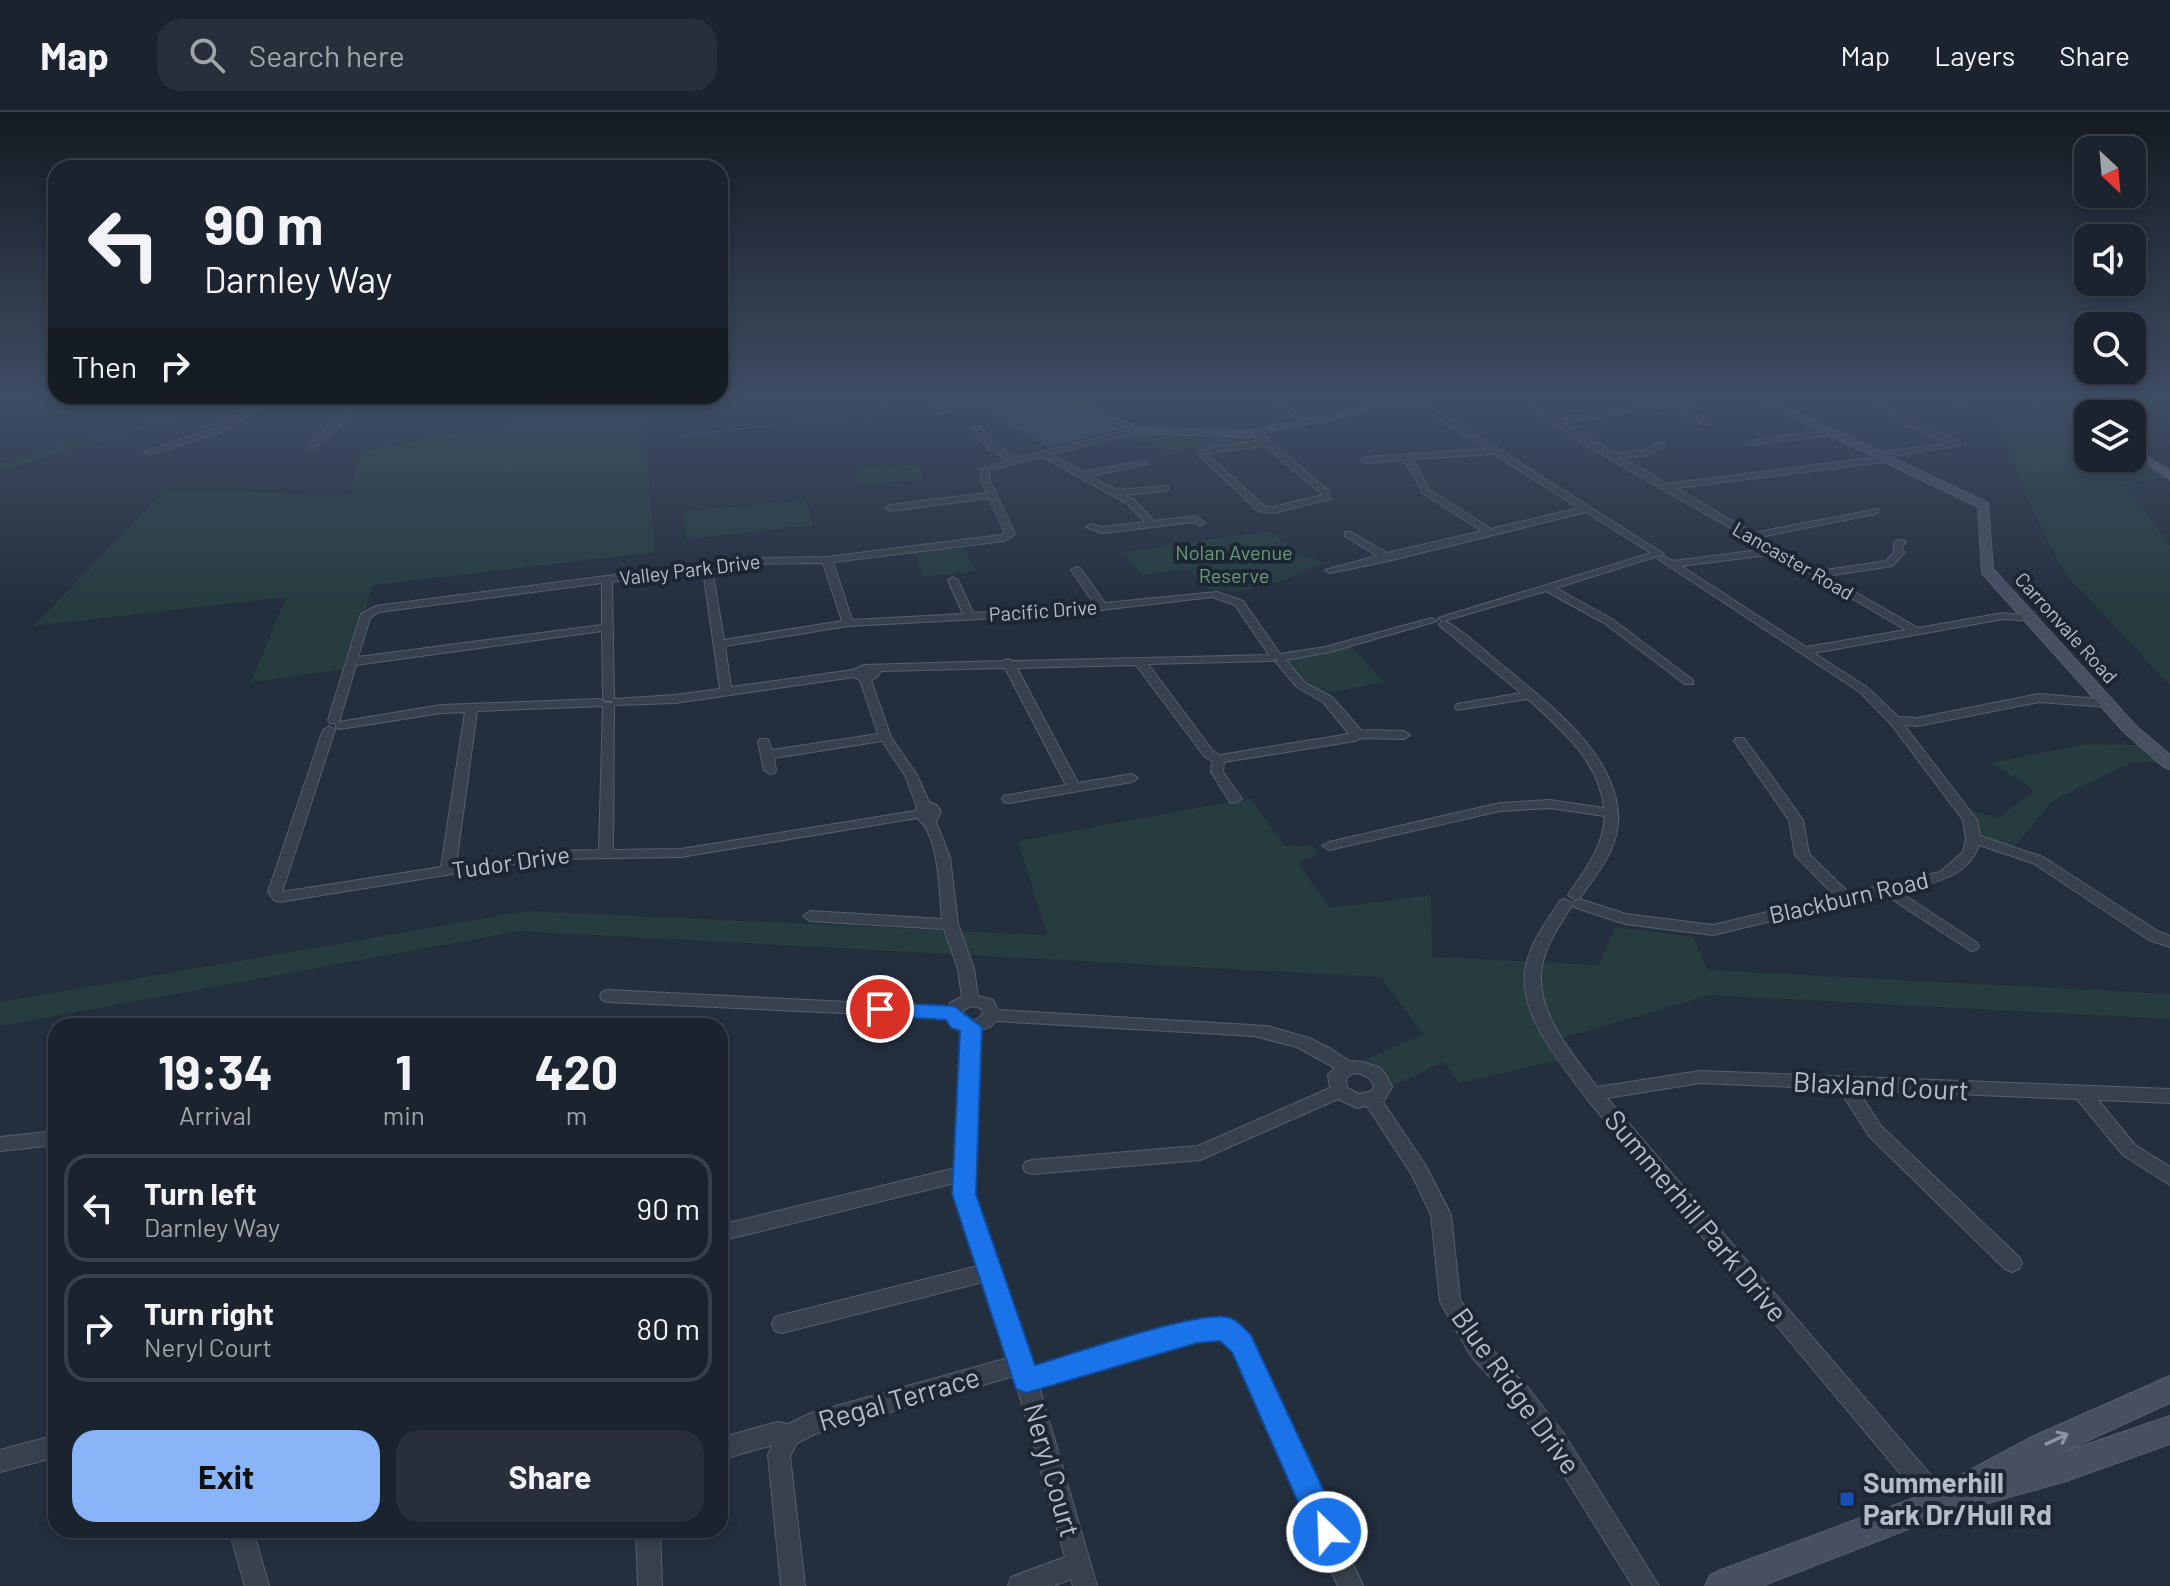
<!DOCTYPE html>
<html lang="en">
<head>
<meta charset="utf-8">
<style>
	:root { --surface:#1b232e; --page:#282f3a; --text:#f1f3f6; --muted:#a0a4aa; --line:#39404a; --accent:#8ab4f8 }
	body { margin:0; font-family:Barlow,sans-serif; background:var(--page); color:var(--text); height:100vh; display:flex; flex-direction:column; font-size:30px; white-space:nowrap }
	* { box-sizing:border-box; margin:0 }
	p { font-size:26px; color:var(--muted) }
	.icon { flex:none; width:44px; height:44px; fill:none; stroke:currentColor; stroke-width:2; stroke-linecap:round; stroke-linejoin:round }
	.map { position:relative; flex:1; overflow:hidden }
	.sheet { position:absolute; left:48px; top:906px; width:680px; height:520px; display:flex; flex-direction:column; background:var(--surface); border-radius:24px; box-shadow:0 4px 12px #0003,0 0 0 2px var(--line) }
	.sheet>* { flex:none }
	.top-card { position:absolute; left:48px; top:48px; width:680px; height:244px; border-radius:24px; box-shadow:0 4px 12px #0003,0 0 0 2px var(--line); background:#1b232e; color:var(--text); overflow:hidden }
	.needle { width:52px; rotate:154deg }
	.buttons { position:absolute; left:2074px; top:24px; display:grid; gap:16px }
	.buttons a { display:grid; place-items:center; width:72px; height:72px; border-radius:16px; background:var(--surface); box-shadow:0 4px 12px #0003,0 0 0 2px var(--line); font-size:40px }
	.pin { position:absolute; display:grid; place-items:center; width:68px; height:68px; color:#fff; margin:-34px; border:4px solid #fff; border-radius:50%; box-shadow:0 2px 8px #0007 }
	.me { position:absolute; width:88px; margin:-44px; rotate:336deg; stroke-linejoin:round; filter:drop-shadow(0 0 6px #0008) }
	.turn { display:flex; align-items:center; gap:28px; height:168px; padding:0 24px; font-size:36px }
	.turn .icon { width:104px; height:104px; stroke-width:2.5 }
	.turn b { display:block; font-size:56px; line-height:68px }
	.then { display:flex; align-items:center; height:76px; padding:0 24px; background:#0003; gap:16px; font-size:30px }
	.eta { display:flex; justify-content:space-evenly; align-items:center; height:136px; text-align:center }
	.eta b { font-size:48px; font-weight:700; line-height:56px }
	.action { display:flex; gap:16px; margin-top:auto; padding:16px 24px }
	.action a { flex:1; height:92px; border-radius:24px; background:var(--accent); color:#111; font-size:32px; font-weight:700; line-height:92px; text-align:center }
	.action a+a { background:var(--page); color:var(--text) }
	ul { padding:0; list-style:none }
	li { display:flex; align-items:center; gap:24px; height:108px; margin:0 16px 12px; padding:0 8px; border:4px solid var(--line); border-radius:24px }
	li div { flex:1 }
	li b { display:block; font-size:30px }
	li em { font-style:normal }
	header { display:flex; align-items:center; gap:48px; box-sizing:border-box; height:112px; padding:0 40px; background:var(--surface); border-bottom:2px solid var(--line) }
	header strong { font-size:38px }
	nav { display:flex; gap:44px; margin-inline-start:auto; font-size:28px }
	.search { width:560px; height:72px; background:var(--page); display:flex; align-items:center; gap:20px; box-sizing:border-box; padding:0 28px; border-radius:24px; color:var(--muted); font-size:30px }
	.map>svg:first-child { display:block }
	.green { fill:#263c3f }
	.water { fill:#394c67 }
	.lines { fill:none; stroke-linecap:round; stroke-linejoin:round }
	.stream { stroke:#394c67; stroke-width:2 }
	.street-casing { stroke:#565f6c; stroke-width:2 }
	.secondary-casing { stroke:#565f6c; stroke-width:2 }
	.primary-casing { stroke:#414a57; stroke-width:2 }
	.street { fill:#38414e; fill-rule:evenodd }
	.secondary { fill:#465061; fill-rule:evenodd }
	.primary { fill:#56606e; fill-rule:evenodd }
	.oneway { stroke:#8e96a5 }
	.route { fill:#1a73e8; stroke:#114b97; stroke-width:2 }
	.transit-dot { fill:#1a4fb4; stroke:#1d2633; stroke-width:3 }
	.labels { text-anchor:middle; stroke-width:8; stroke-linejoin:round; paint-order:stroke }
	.far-park-label { font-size:20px; fill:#6b9a76; stroke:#1d2633 }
	.far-street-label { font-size:20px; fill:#b4bcc9; stroke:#1d2633 }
	.street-label { font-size:24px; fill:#b4bcc9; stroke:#1d2633 }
	.near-street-label { font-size:28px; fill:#b4bcc9; stroke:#1d2633 }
	.near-poi-label { font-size:28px; font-weight:bold; fill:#b4bcc9; stroke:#1d2633; text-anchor:start }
</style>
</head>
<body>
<header>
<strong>Map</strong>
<div class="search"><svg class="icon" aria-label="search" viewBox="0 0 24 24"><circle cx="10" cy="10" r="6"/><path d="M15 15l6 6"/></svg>Search here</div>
<nav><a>Map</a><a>Layers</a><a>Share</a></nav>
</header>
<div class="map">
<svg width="2170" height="1474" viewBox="0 0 2170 1474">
	<rect width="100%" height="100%" fill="#242f3e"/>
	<g class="green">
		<polygon points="226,287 245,287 0,359 0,352"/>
		<polygon points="633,287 642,287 655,440 373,473 348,557 251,570 286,485 34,514 164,379 351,382 360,340"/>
		<polygon points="1995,287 2085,287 2096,302 2088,302 2088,346 2132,344 2167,365 2125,372 2170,434 2170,573 2069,466 2048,430 2003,330"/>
		<polygon points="1141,321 1253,323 1261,329 1160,339 1153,332 1118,326"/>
		<polygon points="921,353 923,368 856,372 855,357"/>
		<polygon points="806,388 813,413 686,427 684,400"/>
		<polygon points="1272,419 1293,440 1326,451 1284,468 1235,480 1207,477 1189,457 1141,463 1124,440"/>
		<polygon points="963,435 976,459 924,465 913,441"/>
		<path d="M1352,535L1384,570C1334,578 1322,593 1286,550L1289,546Z"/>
		<polygon points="2086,632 2144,633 2165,651 2132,650 2053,689 2011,738 1977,727 1965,697 1999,706 2034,678 1991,651"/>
		<polygon points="1250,686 1285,734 1312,733 1319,742 1298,751 1330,796 1431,783 1432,845 1598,853 1616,815 1693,825 1708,858 2170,882 2170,907 1710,883 1552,929 1565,947 1459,971 1444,950 1391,975 1383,959 1365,948 1423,922 1381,865 519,819 0,914 0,890 528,799 1047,823 1018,729"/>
	</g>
	<polygon class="water" points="986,287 1058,287 1121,317 1049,335 985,300 933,303 929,293"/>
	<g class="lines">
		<polyline class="stream" points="682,323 925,297"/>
		<defs>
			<g id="street">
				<polygon points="269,287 278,287 221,320 151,342 144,340 215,316"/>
				<polygon points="345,287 353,287 345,310 313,337 307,337 307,333 338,307"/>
				<polygon points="881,287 889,287 891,291 884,293"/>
				<polygon points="1267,287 1276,287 1313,310 1306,312"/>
				<path d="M1413,287H1419L1664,442L1556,476L1612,507L1693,568V572H1685L1604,511L1546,479L1444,509C1463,518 1481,536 1498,550C1544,588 1622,644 1618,711C1616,740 1596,763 1580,786L1575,788L1568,783C1585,758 1603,736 1605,704L1550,696L1500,699L1329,738L1322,734L1329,730L1500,691L1550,688L1604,696C1600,650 1560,616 1528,587L1457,598L1455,595L1457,592L1521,581L1440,514L1439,512L1443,509L1438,506L1651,441L1586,400L1388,449L1330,461L1325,458L1377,444L1345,424V420H1351L1387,441L1482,419L1424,382L1404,348L1365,351L1361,348L1365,345L1487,337L1413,291ZM1494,342L1579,396L1491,417L1430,378L1412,347Z"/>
				<path d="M1689,287H1710L1676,294L1711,309V313H1705L1666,295L1563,311L1615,341L1643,339L1658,331H1664V335L1647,343L1623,346L1668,372L1878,345L1875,343L1876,341L1948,331L1902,311L1868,287H1877L1908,307L1960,330L1961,332L1957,334L1885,345L1888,347L1884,350L1676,376L1753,421L1878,397V401L1875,402L1760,425L1819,459L1886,449L1894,441V431L1898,428H1904L1906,430L1902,434L1904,441L1892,454L1827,464L1918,516L2003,501L2035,504V508L2031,509L2003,507L1814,541L1868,576L1898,605L1918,606L2039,582L2111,588L2113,591L2107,595L2039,590L1918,614L1904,613L1977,708L1980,724L2043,745L2159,820L2170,824V835L2149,828L2033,751L1979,733C1967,768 1929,771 1898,779L1976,830L1979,834L1976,838L1971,839L1884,782L1713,823L1625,812L1574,795L1572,793C1561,812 1546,831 1542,854C1534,899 1572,941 1597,975L1700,959L2170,977V991L2098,988L2135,1033L2170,1055V1073L2123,1043L2077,987L1858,978L1881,1014L2019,1145L2022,1151L2019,1157L2012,1160L2005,1157L1869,1024L1839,977L1700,971L1607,986L1947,1382L1951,1390L1947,1398L1939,1402L1931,1398L1587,987C1560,949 1513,898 1527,849C1533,827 1548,807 1560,789L1565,787L1572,791L1579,787L1626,802L1713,813L1835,784L1795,743L1789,708L1734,629L1736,626H1744L1803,708L1809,742L1849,781L1940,760L1963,740L1966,727L1963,708L1891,612L1860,580L1658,447L1663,444L1673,449L1767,437L1608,346L1527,296L1534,294L1556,307ZM1776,442L1906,518L1806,535L1681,454Z"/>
				<polygon points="1952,287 1960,287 1963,297 1957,297"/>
				<path d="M973,314H979L995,333L1017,346L1139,316V320L1051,342L1083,360L1147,348V352L1090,364L1116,378L1168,374V378L1165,379L1124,383L1134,388L1154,409L1196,404L1205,411L1200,414L1194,410L1102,421L1086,415L1091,412L1102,415L1145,410L1128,392L1043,345L989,358V367L1015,422L1004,429L833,450L852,508L963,502L948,468L953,465L958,468L973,501L1095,493L1071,458L1076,455L1080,456L1105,491L1217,480L1243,489L1280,542L1325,535L1432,506L1437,509L1330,540L1286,548L1305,571L1332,585L1361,618L1404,619L1410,623L1404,627L1361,626L1355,629L1224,650L1223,660L1242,687L1235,691L1230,690L1211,660L1212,649L1205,645L1136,553L1017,556L1078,671L1132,662L1138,666L1132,670L1009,691L1004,690L1002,687L1004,684L1066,673L1005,556L881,559L877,565L871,568L891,625L917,663L929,690L936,693L941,699L936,710L950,745L958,812L974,857L978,884L993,888L998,898L1267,914L1309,926L1331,937L1349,949L1363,950L1378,955L1385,961L1392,975L1383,990L1426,1054L1451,1103L1460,1187L1485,1230L1529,1277L1564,1322L1659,1474H1633L1548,1338L1513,1291L1471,1244L1443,1195L1440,1189L1431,1103L1412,1063L1367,994L1357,996L1338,987L1200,1048L1032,1062L1025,1060L1023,1055L1025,1050L1032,1048L1198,1034L1330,976L1328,963L1335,956L1297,935L1254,924L996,909L991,914L979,919L973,1082L1033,1256L1197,1209L1226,1207L1233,1209L1249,1225L1363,1474H1338L1234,1239L1222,1226L1197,1227L1039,1274L1097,1474H1073L1071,1467L1053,1474H1008L1011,1465L1065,1445L1014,1264L815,1322L797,1331L790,1344L805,1474H781L768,1343L772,1333L720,1348V1326L777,1310L788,1312L811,1301L1008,1246L983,1170L782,1221L775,1219L772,1212L775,1205L782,1203L978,1154L955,1082V1071L720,1129V1113L956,1056L963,919L952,915L948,906L608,890L602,888L600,884L602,880L608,878L948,895L950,891L962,885L958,857L944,817L810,809L803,804L810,799L942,807C939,779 940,724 917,706L681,745L545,747L279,790L274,788L268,780L323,618L329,614L335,618L282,780L441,755L465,600L441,601L340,617L336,616L335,611H330L328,608L361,502L376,494L707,451L753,446L827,445L1001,423L1005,421L989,386L890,399L885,396L890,393L987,381L981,367V357L1009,348L989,337L973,318ZM823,451L842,509L724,528L712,457L753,452ZM703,458L720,577L675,583L614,587L612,470ZM602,471V513L358,545L370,506L379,500ZM1212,485L1235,493L1269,543L1013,549L1008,547L1003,549L864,553L853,558L731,575L725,534L848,514L1058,503ZM602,519L603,586L605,589H612V591H606L600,587L441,593L339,610L356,553ZM1278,546L1275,549L1297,575L1324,591L1349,622L1220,643L1213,639L1148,552L1270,549ZM854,565L860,568L878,622L772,638L768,627H760L758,630L764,658L770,662L775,661L776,658L774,646L882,629L905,663L917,695L915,699L681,737L613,738L614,593L675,591ZM603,594L599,738L545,739L456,753L477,599ZM972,894L981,896L983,902L976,908L965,907L963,898ZM1354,961C1364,962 1371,965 1374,975L1372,979L1359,982L1347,976L1346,966Z"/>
				<path d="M1252,319H1258L1330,380V387L1273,401L1258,399L1197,341L1206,335L1260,329L1252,323ZM1265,334L1323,383L1273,395L1264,394L1206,341Z"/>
				<polygon points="1826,319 1829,319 1829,323 1750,333 1746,331 1750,329"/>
				<polygon points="56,1019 56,1033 0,1039 0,1025"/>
				<polygon points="56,1323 56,1345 0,1360 0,1338"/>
				<polygon points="229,1418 253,1418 269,1474 245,1474"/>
				<polygon points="636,1418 660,1418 662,1474 638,1474"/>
			</g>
			<g id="secondary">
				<polygon points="1057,287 1072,287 1137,315 1245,319 1407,287 1429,287 1245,325 1138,321"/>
				<polygon points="1754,287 1768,287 1988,391 1993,457 2136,614 2170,643 2170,657 2164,655 2124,620 1982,461 1978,395"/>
				<polygon points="2170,1264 2170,1291 2056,1343 2170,1304 2170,1332 2066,1369 1939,1405 1762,1474 1705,1474 1710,1463 1721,1458 1957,1370 1959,1364 2034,1324"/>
			</g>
			<g id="primary">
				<polygon points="2085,287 2096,287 2106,302 2094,302"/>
				<polygon points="2132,334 2170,358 2170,368 2132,343"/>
			</g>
		</defs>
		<use href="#street" class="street-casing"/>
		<use href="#secondary" class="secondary-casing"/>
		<use href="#primary" class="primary-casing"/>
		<use href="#street" class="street"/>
		<use href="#secondary" class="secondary"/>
		<use href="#primary" class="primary"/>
	</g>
	<defs><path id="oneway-shaft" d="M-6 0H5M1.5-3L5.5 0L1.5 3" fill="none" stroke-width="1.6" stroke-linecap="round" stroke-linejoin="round" transform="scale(2)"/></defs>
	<use class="oneway" href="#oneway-shaft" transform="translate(2057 1327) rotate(-25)"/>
	<linearGradient id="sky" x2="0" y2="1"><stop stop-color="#141a22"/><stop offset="0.58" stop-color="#3f4d63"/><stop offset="1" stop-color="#3f4d63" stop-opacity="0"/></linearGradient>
	<rect width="2170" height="494" fill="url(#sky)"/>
	<path class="route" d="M880,890L954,894L982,915L976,1082L1035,1253C1073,1242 1195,1199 1227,1205C1237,1207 1244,1216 1251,1223L1338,1409L1342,1420L1338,1431L1327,1436L1316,1431L1232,1240L1220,1229L1197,1231L1026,1281L1016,1277L952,1082L960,919L951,916L946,908L873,903L870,897Z"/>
	<rect class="transit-dot" x="1839" y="1379" width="16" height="16" rx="4"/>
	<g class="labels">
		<g class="far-park-label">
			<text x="1234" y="448">Nolan Avenue<tspan x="1234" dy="23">Reserve</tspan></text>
		</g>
		<g class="far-street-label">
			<text transform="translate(1793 449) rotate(30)" y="7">Lancaster Road</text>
			<text transform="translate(690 458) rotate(-7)" y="7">Valley Park Drive</text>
			<text transform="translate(1043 499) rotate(-4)" y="7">Pacific Drive</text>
			<text transform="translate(2066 516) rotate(48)" y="7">Carronvale Road</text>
		</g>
		<g class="street-label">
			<text transform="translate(511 751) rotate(-8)" y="8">Tudor Drive</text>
			<text transform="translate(1849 786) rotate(-13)" y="8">Blackburn Road</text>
		</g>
		<g class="near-street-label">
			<text transform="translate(1881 974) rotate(3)" y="10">Blaxland Court</text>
			<text transform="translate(1696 1104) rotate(50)" y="10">Summerhill Park Drive</text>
			<text transform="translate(1516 1279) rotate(54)" y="10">Blue Ridge Drive</text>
			<text transform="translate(899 1287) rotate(-16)" y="10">Regal Terrace</text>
			<text transform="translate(1052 1358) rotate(74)" y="10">Neryl Court</text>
		</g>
		<g class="near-poi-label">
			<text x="1863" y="1381">Summerhill<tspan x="1863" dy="32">Park Dr/Hull Rd</tspan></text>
		</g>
	</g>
</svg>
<div class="buttons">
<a><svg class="needle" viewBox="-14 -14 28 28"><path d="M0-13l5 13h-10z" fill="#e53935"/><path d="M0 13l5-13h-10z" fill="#a0a4aa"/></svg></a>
<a><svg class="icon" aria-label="sound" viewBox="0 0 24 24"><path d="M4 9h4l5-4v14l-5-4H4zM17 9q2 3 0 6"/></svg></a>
<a><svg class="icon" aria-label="search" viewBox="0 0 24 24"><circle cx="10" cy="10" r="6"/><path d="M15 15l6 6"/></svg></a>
<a><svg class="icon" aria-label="layers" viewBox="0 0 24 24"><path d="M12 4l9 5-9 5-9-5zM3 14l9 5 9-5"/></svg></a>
</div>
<div class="pin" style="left:880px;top:897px;background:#d93025"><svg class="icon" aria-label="arrive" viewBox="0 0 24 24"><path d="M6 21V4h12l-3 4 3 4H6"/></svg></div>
<svg class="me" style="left:1327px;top:1420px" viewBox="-20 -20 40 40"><circle r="17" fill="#1a73e8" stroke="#fff" stroke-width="3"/><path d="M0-11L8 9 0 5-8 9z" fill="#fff"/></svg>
<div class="top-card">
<div class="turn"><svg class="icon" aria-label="left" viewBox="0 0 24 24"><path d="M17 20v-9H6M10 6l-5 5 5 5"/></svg><div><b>90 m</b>Darnley Way</div></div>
<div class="then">Then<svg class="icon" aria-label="right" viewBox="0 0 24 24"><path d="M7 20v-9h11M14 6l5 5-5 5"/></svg></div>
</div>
<section class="sheet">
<div class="eta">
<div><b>19:34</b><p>Arrival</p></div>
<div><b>1</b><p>min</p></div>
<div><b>420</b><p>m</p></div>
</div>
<ul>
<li><svg class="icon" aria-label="left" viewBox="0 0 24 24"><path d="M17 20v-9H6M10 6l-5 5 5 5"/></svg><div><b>Turn left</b><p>Darnley Way</p></div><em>90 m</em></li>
<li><svg class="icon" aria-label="right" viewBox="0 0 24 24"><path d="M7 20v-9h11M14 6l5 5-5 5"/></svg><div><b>Turn right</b><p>Neryl Court</p></div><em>80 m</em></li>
</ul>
<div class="action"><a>Exit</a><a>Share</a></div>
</section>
</div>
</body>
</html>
